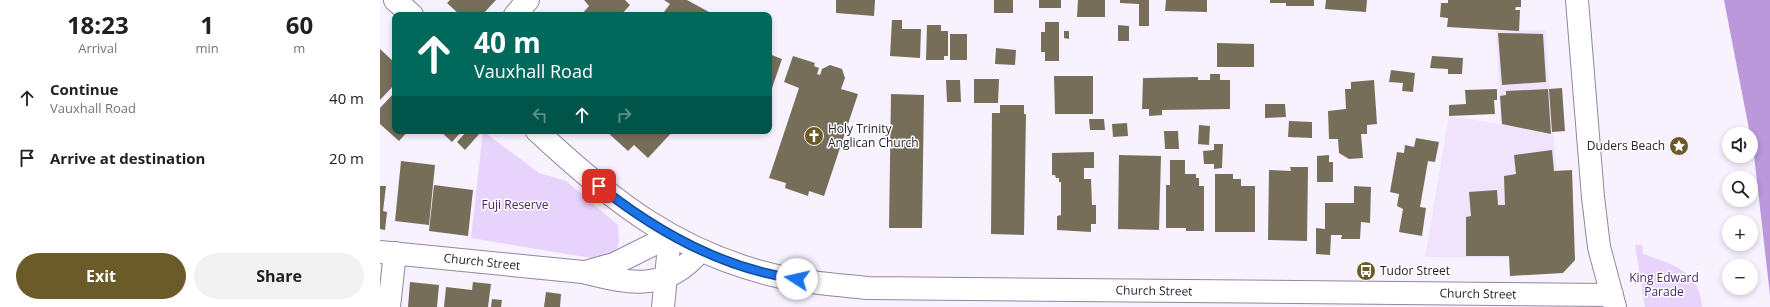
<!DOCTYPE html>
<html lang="en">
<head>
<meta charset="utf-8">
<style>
	:root { --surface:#fff; --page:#f2f2f2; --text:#202124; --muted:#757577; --accent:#6b5b28 }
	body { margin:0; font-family:"Open Sans",sans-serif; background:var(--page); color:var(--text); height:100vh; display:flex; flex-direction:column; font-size:15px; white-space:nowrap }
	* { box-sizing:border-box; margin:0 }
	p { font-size:13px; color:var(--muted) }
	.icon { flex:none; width:22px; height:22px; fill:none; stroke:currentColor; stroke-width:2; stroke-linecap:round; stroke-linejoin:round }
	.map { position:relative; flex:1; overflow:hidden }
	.details { display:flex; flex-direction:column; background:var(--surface); width:380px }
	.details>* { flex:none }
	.guide { position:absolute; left:12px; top:12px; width:380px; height:122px; border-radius:8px; box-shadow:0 2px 6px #0003; background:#00695c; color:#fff; overflow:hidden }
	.buttons { position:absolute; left:1342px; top:127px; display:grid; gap:8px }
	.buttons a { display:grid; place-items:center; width:36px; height:36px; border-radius:50%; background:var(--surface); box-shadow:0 2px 6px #0003; font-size:20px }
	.pin { position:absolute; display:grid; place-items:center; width:34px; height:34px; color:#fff; margin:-17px; border-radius:8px; box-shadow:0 2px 6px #0006 }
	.me { position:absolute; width:44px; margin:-22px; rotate:280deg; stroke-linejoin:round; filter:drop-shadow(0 0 3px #0008) }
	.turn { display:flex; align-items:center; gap:14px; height:84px; padding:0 16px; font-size:18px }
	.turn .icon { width:52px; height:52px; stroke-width:2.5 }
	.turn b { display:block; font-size:28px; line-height:34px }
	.lanes { display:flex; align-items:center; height:38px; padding:0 16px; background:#0003; justify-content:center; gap:20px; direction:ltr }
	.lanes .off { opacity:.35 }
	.eta { display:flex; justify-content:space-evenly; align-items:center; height:68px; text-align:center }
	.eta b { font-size:24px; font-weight:700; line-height:28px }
	.cta { display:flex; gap:8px; margin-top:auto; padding:8px 16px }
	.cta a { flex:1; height:46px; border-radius:24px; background:var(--accent); color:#fff; font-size:16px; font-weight:700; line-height:46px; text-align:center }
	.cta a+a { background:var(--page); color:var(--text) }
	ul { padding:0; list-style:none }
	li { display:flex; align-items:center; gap:12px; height:60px; padding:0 16px }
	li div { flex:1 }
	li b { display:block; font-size:15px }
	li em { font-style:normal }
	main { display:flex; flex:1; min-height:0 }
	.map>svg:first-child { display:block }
	.built { fill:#efe4fc }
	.green { fill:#e7d3fb }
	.water { fill:#ba98da }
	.building { fill:#766e59 }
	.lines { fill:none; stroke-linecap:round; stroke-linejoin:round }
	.minor-casing { stroke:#92879d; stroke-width:24 }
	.minor { stroke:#fff; stroke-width:22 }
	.route-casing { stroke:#114b97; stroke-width:10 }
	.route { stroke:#1a73e8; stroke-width:7 }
	.labels { text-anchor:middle; stroke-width:3; stroke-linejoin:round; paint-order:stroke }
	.poi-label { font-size:12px; fill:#26222a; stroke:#fff; text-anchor:start }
	.park-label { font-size:12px; fill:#4c206d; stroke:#fff }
	.street-label { font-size:12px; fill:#26222a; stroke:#fff }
</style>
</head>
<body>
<main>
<section class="details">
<div class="eta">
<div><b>18:23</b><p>Arrival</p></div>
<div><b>1</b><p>min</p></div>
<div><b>60</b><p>m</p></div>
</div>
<ul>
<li><svg class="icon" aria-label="ahead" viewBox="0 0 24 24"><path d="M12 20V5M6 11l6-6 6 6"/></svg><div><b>Continue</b><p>Vauxhall Road</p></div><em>40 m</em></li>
<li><svg class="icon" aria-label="arrive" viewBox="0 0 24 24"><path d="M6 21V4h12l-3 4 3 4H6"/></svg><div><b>Arrive at destination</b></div><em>20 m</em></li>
</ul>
<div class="cta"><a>Exit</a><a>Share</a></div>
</section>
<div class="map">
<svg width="1390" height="307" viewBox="0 0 1390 307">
	<rect width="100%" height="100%" fill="#f8f1ff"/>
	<polygon class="built" points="1165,30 1183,258 1045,257 1069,116 1121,124 1116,31"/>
	<g class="green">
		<polygon points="103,131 159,173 186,181 238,225 239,242 235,255 217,259 91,238"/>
		<path d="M1255,245H1262L1263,254C1292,264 1320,271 1322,307H1265Z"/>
	</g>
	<polygon class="water" points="1344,0 1390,0 1390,295 1374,155"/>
	<g class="building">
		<polygon points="70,0 116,0 102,15 80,15 67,3"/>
		<polygon points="204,0 245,0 250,5 241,15 201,15 209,6"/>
		<polygon points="284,0 307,0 329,12 327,15 288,15 284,12 290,4"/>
		<polygon points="456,0 495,0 494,16 456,13"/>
		<rect x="614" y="0" width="19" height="13"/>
		<rect x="659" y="0" width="22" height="8"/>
		<polygon points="698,0 725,0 725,17 697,17"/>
		<polygon points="740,0 769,0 769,26 759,26 759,4 740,3"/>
		<polygon points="786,0 827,0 827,12 785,11"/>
		<polygon points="890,0 934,0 934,6 906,6 906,3 890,3"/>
		<polygon points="946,0 987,0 986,12 945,9"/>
		<polygon points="1068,0 1141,0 1141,7 1136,7 1135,10 1140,10 1139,31 1067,27 1068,18 1060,17 1061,3 1068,3"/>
		<polygon points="512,20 522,20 522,29 541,29 540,58 510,56"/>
		<polygon points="665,22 679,22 679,61 665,61 665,52 661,52 661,32 665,32"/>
		<polygon points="547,25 561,25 561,31 568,31 568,56 564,56 564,60 546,60"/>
		<polygon points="738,25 749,26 749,41 738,41"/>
		<polygon points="684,31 689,31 689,39 684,38"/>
		<polygon points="1118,33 1163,34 1166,82 1122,85"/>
		<rect x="570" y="34" width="17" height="26"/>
		<polygon points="837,43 874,44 874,67 837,67"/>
		<polygon points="616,48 636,50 635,65 615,64"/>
		<polygon points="0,49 15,63 15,84 0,100"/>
		<polygon points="389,54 402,59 392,88 389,87"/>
		<polygon points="413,56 435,63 434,66 439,68 437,74 440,75 442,69 450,65 462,69 465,78 461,89 478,94 444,196 429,191 428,196 405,188 406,183 389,178 419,88 404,82"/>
		<polygon points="1052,56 1083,58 1082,74 1068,74 1068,69 1050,68"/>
		<polygon points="1011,70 1035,73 1033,92 1022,91 1023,83 1009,82"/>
		<polygon points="830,74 840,74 840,80 850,80 850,109 782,110 782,115 769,116 769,109 762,109 763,78 818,77 818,80 830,80"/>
		<polygon points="674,76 713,76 713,114 675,114"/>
		<polygon points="594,79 619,79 618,103 594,103"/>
		<polygon points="566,80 580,80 581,102 567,102"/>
		<polygon points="994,80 997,124 987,125 987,134 981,134 983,158 969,159 959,153 958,139 949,139 948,111 966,109 965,89 971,89 971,82"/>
		<polygon points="1182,88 1185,131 1172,132 1169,89"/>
		<polygon points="1117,89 1117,100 1114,100 1115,114 1069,116 1069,105 1086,104 1085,90"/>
		<polygon points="1168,89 1171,134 1122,124 1120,96 1126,95 1126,91"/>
		<polygon points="15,92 15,131 28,131 19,141 0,124 0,108"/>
		<polygon points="511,94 544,95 542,228 509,228"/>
		<polygon points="885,104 905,104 906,117 885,118"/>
		<polygon points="620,105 644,105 644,114 646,114 644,235 611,234 612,113 620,113"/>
		<polygon points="709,119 724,119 725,130 710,130"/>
		<polygon points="909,121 932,122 932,138 908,137"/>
		<polygon points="747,123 748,136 733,137 732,124"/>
		<polygon points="819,125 830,126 829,145 818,144"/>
		<polygon points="60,131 82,131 72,142"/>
		<polygon points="87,131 98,131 100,133 85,150 77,142"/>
		<polygon points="226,131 293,131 268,158 254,145 248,151"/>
		<polygon points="784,131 798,131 799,149 785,149"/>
		<polygon points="1036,138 1059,142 1055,162 1048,161 1040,207 1046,208 1042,236 1019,232 1023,209 1017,206 1019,194 1010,192 1017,152 1024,153 1025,145 1034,147"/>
		<polygon points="834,144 843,144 842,168 834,169 834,164 824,164 823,151 834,150"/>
		<polygon points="1172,150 1174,171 1192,170 1195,260 1183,273 1130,276 1129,256 1086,256 1086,217 1091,216 1089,192 1117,190 1118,205 1125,205 1124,176 1136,174 1134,155"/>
		<polygon points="714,152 714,168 704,168 704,179 711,179 712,205 716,205 716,224 711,224 711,232 677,230 677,216 681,215 681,182 679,182 679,178 676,178 675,175 672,175 672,153"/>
		<polygon points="739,155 781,156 779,230 738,229"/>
		<polygon points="949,155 949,162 953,162 953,182 937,182 937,156"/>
		<polygon points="790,160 805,160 805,174 816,174 816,178 819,178 819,186 824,186 824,231 806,231 806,228 786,228 786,185 790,185"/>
		<polygon points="21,161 55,165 49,225 15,221"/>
		<polygon points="910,167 928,167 927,241 888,240 889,170 911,171"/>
		<polygon points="835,174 853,174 853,179 861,179 861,186 875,186 875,232 835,232"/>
		<polygon points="54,185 93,190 88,236 49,231"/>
		<polygon points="0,186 6,186 3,211 7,212 5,230 0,229"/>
		<polygon points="974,186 991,187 990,223 981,222 980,239 961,239 962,235 951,235 950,255 936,254 936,228 945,229 945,203 974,203"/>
		<polygon points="30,282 59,285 57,307 28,307"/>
		<polygon points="93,282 111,284 108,307 64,307 66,287 92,290"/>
		<polygon points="166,292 181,294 180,307 164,307"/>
		<rect x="1285" y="293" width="4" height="4"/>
		<polygon points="112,299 122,300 121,307 111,307"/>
	</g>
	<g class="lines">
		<defs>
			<g id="minor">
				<polyline points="15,0 32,15"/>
				<polyline points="1197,0 1213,197 1219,247 1235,307"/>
				<polyline points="135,15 148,0"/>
				<path d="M157,131C232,201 298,254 401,277C429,283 459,285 488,288L1232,295"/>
				<path d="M0,252L203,272C251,284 286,292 320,251"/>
				<polyline points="205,272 234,264 290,236"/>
				<polyline points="9,307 15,253"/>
				<polyline points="283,307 290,236"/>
			</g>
		</defs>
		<use href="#minor" class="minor-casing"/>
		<use href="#minor" class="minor"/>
	</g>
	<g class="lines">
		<defs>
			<path id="route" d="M219,186C277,232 343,269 417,279"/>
		</defs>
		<use href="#route" class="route-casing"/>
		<use href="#route" class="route"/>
	</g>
	<defs>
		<symbol id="church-disc" viewBox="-11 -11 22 22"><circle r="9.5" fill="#6b5b28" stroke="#fff"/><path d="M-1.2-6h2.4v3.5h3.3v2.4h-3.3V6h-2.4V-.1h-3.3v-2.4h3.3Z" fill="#fff"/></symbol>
		<symbol id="sight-disc" viewBox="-11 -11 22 22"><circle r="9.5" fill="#6b5b28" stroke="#fff"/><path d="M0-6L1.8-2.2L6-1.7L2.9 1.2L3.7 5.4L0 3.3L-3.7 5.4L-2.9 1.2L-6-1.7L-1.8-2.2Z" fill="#fff"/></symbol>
		<symbol id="bus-disc" viewBox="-11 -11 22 22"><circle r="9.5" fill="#6b5b28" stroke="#fff"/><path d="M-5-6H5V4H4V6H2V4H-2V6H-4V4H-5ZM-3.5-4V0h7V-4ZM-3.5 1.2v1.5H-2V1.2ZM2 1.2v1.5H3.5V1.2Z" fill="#fff"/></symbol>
	</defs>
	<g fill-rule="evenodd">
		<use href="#church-disc" x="423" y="125" width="22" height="22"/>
		<use href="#sight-disc" x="1288" y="135" width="22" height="22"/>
		<use href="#bus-disc" x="975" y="260" width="22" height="22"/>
	</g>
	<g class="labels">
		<g class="poi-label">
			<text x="448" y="133">Holy Trinity<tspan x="448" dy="14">Anglican Church</tspan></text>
			<text x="1285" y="150" text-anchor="end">Duders Beach</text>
			<text x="1000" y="275">Tudor Street</text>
		</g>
		<g class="park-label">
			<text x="135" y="209">Fuji Reserve</text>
			<text x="1284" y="282">King Edward<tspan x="1284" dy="14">Parade</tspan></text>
		</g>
		<g class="street-label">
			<text transform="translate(102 262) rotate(6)" y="4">Church Street</text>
			<text transform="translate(774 291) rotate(1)" y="4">Church Street</text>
			<text transform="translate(1098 294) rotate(1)" y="4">Church Street</text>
		</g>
	</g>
</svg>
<div class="buttons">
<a><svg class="icon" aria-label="sound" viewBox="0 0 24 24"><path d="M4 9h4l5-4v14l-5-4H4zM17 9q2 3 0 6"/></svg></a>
<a><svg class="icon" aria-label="search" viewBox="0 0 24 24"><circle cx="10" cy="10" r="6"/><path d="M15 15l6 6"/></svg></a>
<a>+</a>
<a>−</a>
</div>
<div class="pin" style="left:219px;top:186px;background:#d93025"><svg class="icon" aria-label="arrive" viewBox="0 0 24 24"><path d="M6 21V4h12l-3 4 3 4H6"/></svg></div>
<svg class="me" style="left:417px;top:279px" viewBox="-20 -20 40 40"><circle r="19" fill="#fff"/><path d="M0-13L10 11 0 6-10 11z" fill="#1a73e8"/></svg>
<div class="guide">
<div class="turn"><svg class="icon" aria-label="ahead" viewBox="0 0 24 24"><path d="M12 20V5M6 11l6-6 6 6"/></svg><div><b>40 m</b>Vauxhall Road</div></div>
<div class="lanes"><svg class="icon off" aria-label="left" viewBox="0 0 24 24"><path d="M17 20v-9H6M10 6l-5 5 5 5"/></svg><svg class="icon" aria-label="ahead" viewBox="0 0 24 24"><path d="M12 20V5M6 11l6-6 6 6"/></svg><svg class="icon off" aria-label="right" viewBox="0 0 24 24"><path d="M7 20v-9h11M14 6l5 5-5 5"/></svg></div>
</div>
</div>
</main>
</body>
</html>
